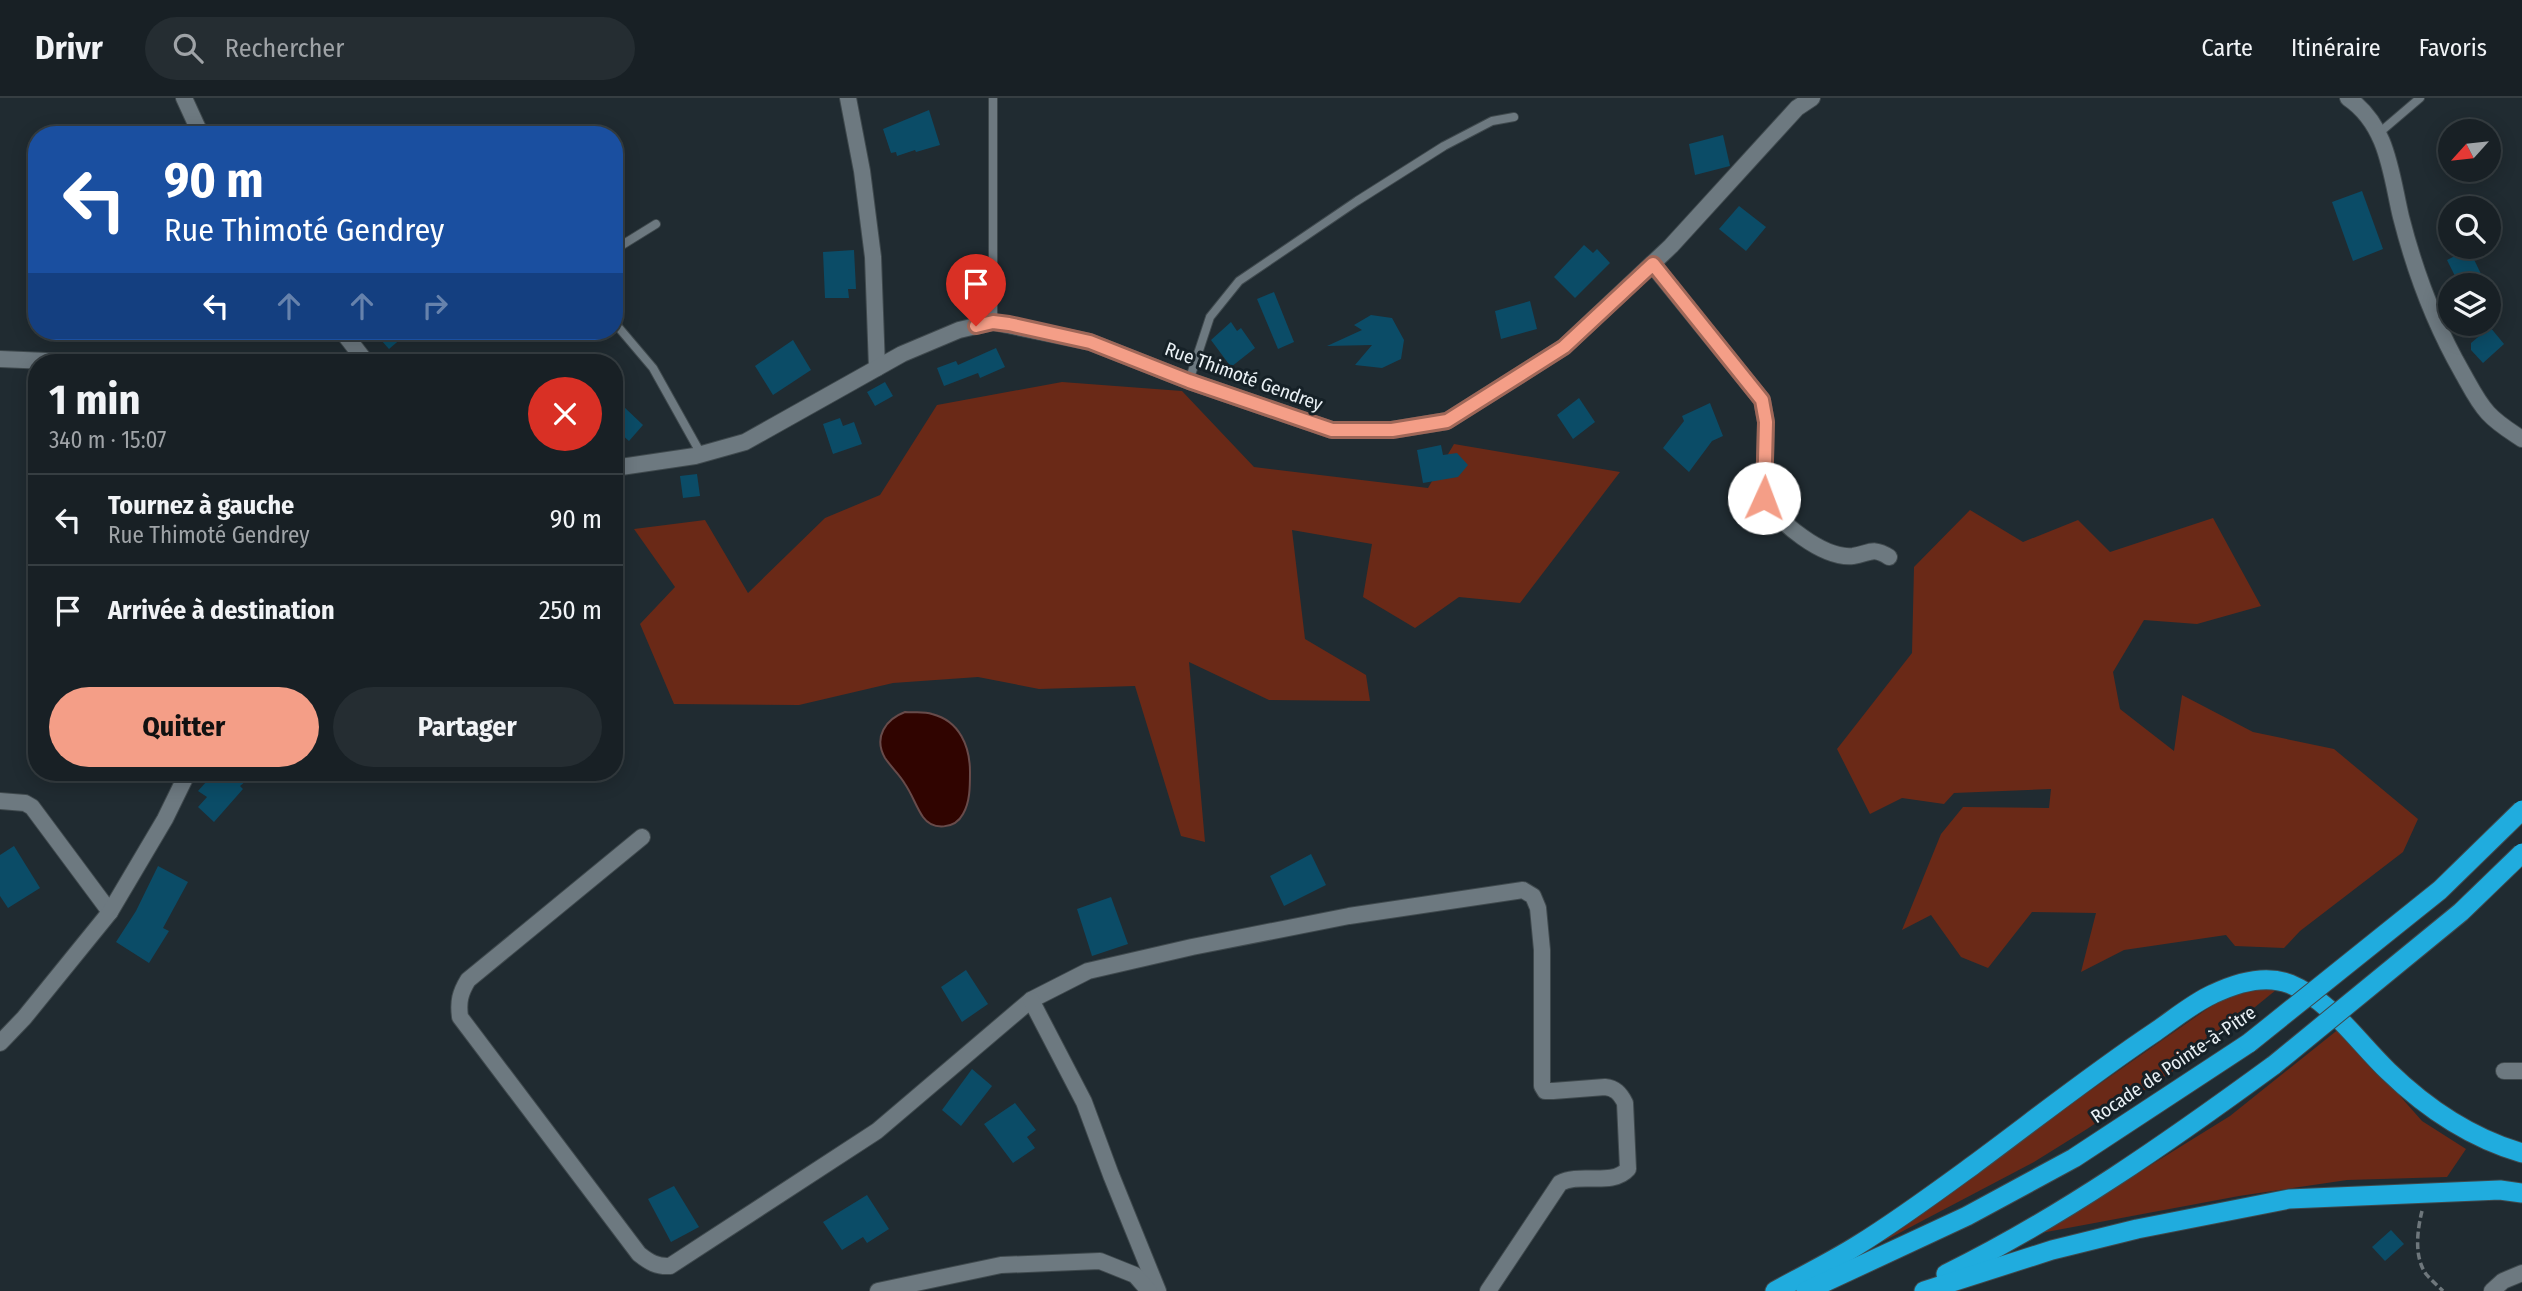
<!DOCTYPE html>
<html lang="fr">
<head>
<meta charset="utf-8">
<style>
	:root { --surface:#182025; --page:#252d32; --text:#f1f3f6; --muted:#9fa3a7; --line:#363e42; --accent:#f49e87 }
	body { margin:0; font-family:"Fira Sans Condensed",sans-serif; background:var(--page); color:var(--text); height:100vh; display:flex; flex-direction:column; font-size:26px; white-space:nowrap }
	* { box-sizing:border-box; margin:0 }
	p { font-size:23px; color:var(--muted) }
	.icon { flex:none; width:38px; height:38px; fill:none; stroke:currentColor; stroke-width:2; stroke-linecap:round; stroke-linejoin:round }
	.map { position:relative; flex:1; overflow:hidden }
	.details { position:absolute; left:28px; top:256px; width:595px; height:427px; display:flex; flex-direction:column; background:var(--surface); border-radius:28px; box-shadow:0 4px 18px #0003,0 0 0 2px var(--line) }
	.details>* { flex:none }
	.guide { position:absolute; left:28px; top:28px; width:595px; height:214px; border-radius:28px; box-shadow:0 4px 18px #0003,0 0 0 2px var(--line); background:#1a4fa0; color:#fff; overflow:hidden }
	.needle { width:46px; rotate:243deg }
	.buttons { position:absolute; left:2438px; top:21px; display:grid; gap:14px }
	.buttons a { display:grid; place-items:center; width:63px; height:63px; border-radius:50%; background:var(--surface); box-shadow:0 4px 18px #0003,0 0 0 2px var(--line); font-size:35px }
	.pin { position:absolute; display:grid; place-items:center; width:60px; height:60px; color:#fff; margin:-72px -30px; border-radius:50% 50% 50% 0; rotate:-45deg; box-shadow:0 0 7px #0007 }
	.pin .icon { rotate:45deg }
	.me { position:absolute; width:77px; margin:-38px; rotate:2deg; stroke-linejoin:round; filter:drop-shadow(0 0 5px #0008) }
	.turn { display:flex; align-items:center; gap:24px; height:147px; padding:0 21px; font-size:32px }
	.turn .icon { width:91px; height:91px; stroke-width:2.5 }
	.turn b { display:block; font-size:49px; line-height:60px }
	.lanes { display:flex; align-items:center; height:66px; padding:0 21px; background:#0003; justify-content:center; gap:35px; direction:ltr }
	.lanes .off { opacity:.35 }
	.round { display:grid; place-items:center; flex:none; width:74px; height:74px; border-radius:37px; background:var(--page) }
	.summary { display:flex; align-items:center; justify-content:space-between; height:119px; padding:0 21px }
	h1 { font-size:42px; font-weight:700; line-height:52px }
	.primary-button { display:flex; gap:14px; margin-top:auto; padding:14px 21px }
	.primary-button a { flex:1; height:80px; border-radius:42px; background:var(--accent); color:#111; font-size:28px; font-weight:700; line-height:80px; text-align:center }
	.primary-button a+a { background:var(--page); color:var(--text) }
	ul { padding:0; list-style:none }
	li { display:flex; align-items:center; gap:21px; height:91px; padding:0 21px; border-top:2px solid var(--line) }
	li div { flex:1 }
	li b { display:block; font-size:26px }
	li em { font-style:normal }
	header { display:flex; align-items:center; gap:42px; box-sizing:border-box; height:98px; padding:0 35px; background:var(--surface); border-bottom:2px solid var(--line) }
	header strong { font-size:33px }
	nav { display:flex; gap:38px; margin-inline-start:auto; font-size:24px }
	.search { width:490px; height:63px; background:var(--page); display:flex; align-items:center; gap:18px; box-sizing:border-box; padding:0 24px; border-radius:38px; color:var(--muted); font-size:26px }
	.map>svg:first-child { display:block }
	.green { fill:#6a2917 }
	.water { fill:#300400; stroke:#684b4a; stroke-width:2 }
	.building { fill:#0b4c67 }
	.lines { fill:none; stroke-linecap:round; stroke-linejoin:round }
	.service-casing { stroke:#3f494d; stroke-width:10 }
	.minor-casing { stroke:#3f494d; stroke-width:18 }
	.trunk-casing { stroke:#3f494d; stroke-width:21 }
	.path { stroke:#6e777c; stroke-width:3.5; stroke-dasharray:7 3.5; stroke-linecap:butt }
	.service { stroke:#6d7980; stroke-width:8 }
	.minor { stroke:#6d7980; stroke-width:16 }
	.trunk { stroke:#20acde; stroke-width:19 }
	.trunk-bridge-casing { stroke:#3f494d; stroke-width:21; stroke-linecap:butt }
	.trunk-bridge { stroke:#20acde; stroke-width:19 }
	.route-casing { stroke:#9f6758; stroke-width:18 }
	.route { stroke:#f49e87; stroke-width:12 }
	.labels { text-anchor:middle; stroke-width:6; stroke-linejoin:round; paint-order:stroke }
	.street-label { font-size:19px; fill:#ebf2f6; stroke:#162127 }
</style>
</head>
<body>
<header>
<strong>Drivr</strong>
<div class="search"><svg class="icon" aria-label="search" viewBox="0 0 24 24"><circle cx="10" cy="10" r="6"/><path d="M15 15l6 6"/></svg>Rechercher</div>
<nav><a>Carte</a><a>Itinéraire</a><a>Favoris</a></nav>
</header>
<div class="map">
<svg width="2522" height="1193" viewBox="0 0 2522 1193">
	<rect width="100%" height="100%" fill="#202b31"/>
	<g class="green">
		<polygon points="1062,284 1182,293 1254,369 1428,390 1454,346 1620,374 1520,505 1459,499 1415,530 1363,499 1372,446 1292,432 1305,541 1366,577 1370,603 1269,602 1189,564 1205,744 1181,738 1135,588 1039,591 978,579 893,585 799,607 674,606 640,526 675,489 634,431 705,422 748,495 825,420 880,397 937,307"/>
		<polygon points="1970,412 2023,444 2078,422 2110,454 2213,420 2261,508 2197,526 2144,522 2113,574 2120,611 2174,653 2182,597 2253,634 2334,651 2418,721 2403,754 2300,833 2284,850 2235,848 2226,837 2124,852 2081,874 2096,815 2032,814 1988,870 1961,859 1931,817 1902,832 1941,736 1963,709 2049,710 2051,691 1954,695 1944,706 1902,700 1870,716 1837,651 1912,555 1914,469"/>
		<polygon points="2256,890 2276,892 2191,961 2087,1031 2034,1064 1884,1143 1886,1135 2217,904"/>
		<polygon points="2340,930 2422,1023 2466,1051 2447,1079 2347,1082 2239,1098 2041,1135 2230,1018"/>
	</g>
	<path class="water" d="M905,614C914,615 924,613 932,616C960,623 970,649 970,674C970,689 970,704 963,716C955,731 933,733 923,719C916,709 912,696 905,686C900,677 891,669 885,660C873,639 886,621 905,614Z"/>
	<g class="building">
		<polygon points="929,12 940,47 916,54 915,52 897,58 896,54 891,55 883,31"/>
		<polygon points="1723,37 1730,68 1695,77 1689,46"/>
		<polygon points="2362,93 2383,151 2353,163 2332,104"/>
		<polygon points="1739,108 1766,129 1746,153 1719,131"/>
		<polygon points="1584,147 1593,155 1597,151 1610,165 1575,200 1554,179"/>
		<polygon points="2469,151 2481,176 2459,186 2447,162"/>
		<polygon points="854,152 856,191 848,191 849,200 825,200 823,154"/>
		<polygon points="1274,194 1294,244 1278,251 1257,201"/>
		<polygon points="1530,203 1537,231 1501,241 1495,213"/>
		<polygon points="1371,217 1392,220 1404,242 1401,261 1382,270 1355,267 1372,247 1327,248 1362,232 1354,227"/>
		<polygon points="1231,224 1237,233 1241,230 1255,250 1231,269 1211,242"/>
		<polygon points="2490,229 2504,246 2483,265 2471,252 2471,245"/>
		<polygon points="373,233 410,233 389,251"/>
		<polygon points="793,242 811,272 773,297 755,268"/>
		<polygon points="996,250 1005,269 980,280 978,275 944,288 937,270 956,263 958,267"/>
		<polygon points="885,284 893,298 875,308 867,294"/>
		<polygon points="1579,300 1595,324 1573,341 1557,317"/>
		<polygon points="1710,305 1723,338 1712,343 1689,374 1663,350 1684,323 1682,318"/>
		<polygon points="623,308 643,327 629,343 614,330 614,317"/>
		<polygon points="840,320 843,328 854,324 862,346 833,356 823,326"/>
		<polygon points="1441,347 1443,357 1457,355 1468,367 1458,379 1423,385 1417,352"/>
		<polygon points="697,376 700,398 683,400 680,378"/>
		<polygon points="215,674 257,674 240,688 243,691 214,724 198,709 207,699 198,693"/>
		<polygon points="14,748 40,790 8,810 0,798 0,757"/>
		<polygon points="1311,756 1326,787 1284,808 1270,778"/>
		<polygon points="158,768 188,784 163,830 169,833 149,865 116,844 136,813"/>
		<polygon points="1111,799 1128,846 1092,858 1077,811"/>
		<polygon points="966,872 988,906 962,924 941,889"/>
		<polygon points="972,971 992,988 961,1028 942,1012"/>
		<polygon points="1015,1005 1036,1032 1027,1039 1035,1050 1013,1065 984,1026"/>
		<polygon points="674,1088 699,1129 671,1144 648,1101"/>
		<polygon points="867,1097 889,1131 867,1145 863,1139 842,1152 823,1124"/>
		<polygon points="2391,1132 2404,1146 2385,1163 2372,1149"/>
	</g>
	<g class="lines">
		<defs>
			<g id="service">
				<polyline points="2379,35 2420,0"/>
				<polyline points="614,152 656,126"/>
				<polyline points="614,224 653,270 701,356"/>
				<polyline points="993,224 993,0"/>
				<polyline points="1189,283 1210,219 1239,183 1357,103 1444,48 1492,23 1514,19"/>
				<polyline points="34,530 37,535"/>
				<polyline points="171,674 183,683"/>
			</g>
			<g id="minor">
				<polyline points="184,0 201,37"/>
				<polyline points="848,0 862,73 873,159 877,270"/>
				<path d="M2348,0C2388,27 2391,77 2401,119C2415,174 2434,225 2462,274C2470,288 2477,303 2488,315C2498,326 2510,333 2522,341"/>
				<path d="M1652,166L1762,302L1766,324L1764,400C1778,424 1823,461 1853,458C1869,456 1872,448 1889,459"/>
				<polyline points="342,233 366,264"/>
				<polyline points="0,261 70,264"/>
				<polyline points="614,370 695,358 745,344 902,256 959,232 993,224 1090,244 1189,283 1332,332 1392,332 1447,323 1564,249 1671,148 1797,10 1812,0"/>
				<polyline points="0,703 25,705 32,709 110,814"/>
				<path d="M642,739L468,882C460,895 458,904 460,919L639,1156C649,1164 657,1169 670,1168L877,1033L1031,902L1088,873L1192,849L1349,818L1523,792L1533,798L1538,810L1542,852V988L1545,993H1553L1605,989C1615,990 1620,995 1625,1005L1628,1071C1612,1089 1580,1074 1560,1085L1488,1193"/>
				<polyline points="1031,902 1084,1004 1111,1077 1158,1193"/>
				<polyline points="0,945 24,920 110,814 165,721 188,674"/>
				<polyline points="2504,973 2522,973"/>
				<polyline points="878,1193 1001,1167 1100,1163 1135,1177 1149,1193"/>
				<polyline points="2492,1193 2503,1183 2522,1175"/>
			</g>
			<g id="trunk">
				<path d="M1946,1176C2062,1119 2170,1043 2274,967"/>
				<path d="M1775,1193C1802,1178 1831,1164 1858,1147C1897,1123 1935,1095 1972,1068C2033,1023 2092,976 2155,934C2174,921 2193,905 2213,896C2236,885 2265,876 2290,886C2331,903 2356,942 2388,973C2426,1010 2471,1040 2522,1055"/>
				<polyline points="1806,1193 1967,1118 2074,1060 2249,945"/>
				<polyline points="1924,1193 2052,1152 2137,1131 2289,1101 2500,1092 2522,1095"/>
			</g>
		</defs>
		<use href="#service" class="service-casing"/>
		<use href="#minor" class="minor-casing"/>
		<use href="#trunk" class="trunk-casing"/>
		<path class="path" d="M2422,1113C2417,1133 2414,1159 2426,1176C2431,1182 2438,1188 2443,1193"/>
		<use href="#service" class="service"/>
		<use href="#minor" class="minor"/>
		<use href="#trunk" class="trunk"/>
		<defs>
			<g id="trunk-bridge">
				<polyline points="2249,945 2440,792 2522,712"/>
				<polyline points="2274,967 2461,814 2522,755"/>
			</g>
		</defs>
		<use href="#trunk-bridge" class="trunk-bridge-casing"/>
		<use href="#trunk-bridge" class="trunk-bridge"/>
	</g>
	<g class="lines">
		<defs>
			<polyline id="route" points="976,228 993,224 1009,226 1090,244 1189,283 1332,332 1392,332 1447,323 1564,249 1653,166 1762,302 1766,324 1764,400"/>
		</defs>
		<use href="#route" class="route-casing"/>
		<use href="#route" class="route"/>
	</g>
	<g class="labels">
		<g class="street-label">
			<text transform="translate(1244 278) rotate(20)" y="7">Rue Thimoté Gendrey</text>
			<text transform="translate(2173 966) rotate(-34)" y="7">Rocade de Pointe-à-Pitre</text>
		</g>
	</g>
</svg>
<div class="buttons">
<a><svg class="needle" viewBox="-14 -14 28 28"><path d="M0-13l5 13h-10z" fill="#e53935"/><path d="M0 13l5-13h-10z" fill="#9fa3a7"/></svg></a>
<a><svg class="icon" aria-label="search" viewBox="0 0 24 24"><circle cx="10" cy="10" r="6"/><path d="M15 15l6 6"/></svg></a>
<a><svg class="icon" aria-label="layers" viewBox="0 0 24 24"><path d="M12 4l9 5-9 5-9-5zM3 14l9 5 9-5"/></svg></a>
</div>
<div class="pin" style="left:976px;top:228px;background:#d93025"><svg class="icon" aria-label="arrive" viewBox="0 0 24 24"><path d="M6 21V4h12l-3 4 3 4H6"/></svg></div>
<svg class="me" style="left:1764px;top:400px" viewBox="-20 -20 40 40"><circle r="19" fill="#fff"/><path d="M0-13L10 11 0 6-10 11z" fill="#f49e87"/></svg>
<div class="guide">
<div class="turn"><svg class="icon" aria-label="left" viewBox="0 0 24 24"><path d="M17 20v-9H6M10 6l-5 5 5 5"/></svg><div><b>90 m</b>Rue Thimoté Gendrey</div></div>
<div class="lanes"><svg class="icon" aria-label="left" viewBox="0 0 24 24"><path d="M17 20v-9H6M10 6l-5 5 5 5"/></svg><svg class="icon off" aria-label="ahead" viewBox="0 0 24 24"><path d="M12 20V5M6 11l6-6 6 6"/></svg><svg class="icon off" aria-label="ahead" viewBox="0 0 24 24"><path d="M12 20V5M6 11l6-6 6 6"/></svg><svg class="icon off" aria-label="right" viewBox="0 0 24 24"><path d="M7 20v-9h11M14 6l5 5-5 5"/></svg></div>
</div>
<section class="details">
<div class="summary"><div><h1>1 min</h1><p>340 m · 15:07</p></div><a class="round" style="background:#d93025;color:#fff"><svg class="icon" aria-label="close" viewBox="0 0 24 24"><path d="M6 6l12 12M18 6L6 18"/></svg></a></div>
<ul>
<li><svg class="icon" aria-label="left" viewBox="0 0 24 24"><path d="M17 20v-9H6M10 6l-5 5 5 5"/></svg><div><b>Tournez à gauche</b><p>Rue Thimoté Gendrey</p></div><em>90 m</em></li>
<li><svg class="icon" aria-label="arrive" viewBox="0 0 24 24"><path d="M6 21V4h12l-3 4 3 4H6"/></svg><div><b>Arrivée à destination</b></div><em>250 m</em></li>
</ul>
<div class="primary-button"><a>Quitter</a><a>Partager</a></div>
</section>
</div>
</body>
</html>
